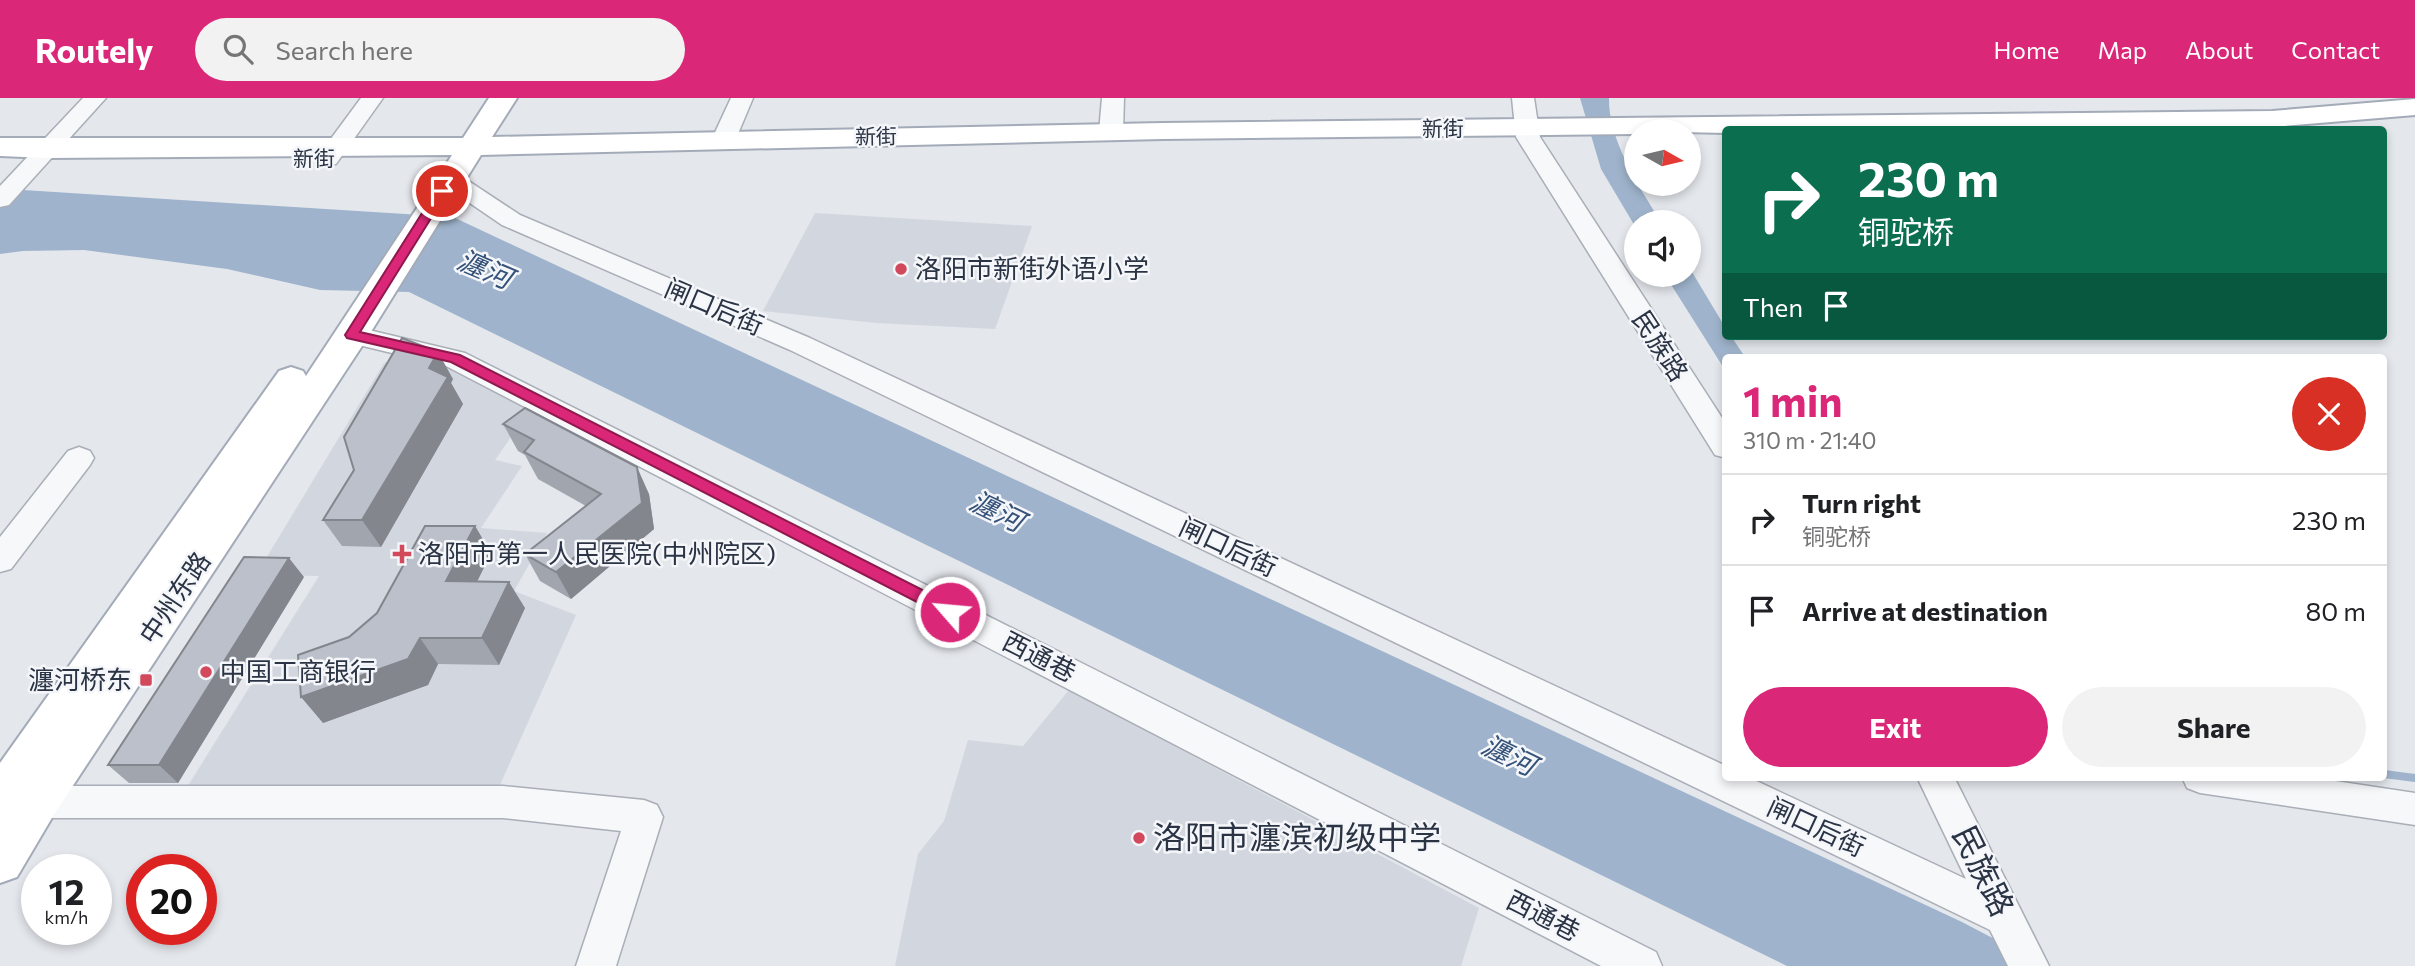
<!DOCTYPE html>
<html lang="en">
<head>
<meta charset="utf-8">
<style>
	:root { --surface:#fff; --page:#f2f2f2; --text:#202124; --muted:#757577; --line:#e0e0e0; --accent:#db2777 }
	body { margin:0; font-family:Commissioner,"Noto Sans SC",sans-serif; background:var(--page); color:var(--text); height:100vh; display:flex; flex-direction:column; font-size:26px; white-space:nowrap }
	* { box-sizing:border-box; margin:0 }
	p { font-size:23px; color:var(--muted) }
	.icon { flex:none; width:38px; height:38px; fill:none; stroke:currentColor; stroke-width:2; stroke-linecap:round; stroke-linejoin:round }
	.map { position:relative; flex:1; overflow:hidden }
	.details { position:absolute; left:1722px; top:256px; width:665px; height:427px; display:flex; flex-direction:column; background:var(--surface); border-radius:7px; box-shadow:0 4px 10px #0003 }
	.details>* { flex:none }
	.top-card { position:absolute; left:1722px; top:28px; width:665px; height:214px; border-radius:7px; box-shadow:0 4px 10px #0003; background:#0b6e4f; color:#fff; overflow:hidden }
	.needle { width:46px; rotate:98deg }
	.buttons { position:absolute; left:1624px; top:21px; display:grid; gap:14px }
	.buttons a { display:grid; place-items:center; width:77px; height:77px; border-radius:50%; background:var(--surface); box-shadow:0 4px 10px #0003; font-size:35px }
	.speed { position:absolute; left:21px; top:756px; display:flex; gap:14px; font-size:35px; font-weight:700; text-align:center }
	.speed>* { display:grid; place-content:center; width:91px; height:91px; border-radius:50%; background:var(--surface); box-shadow:0 4px 10px #0003; line-height:1 }
	.speed small { font-size:18px; font-weight:400 }
	.speed .limit { border:10px solid #d22; background:#fff; color:#111 }
	.pin { position:absolute; display:grid; place-items:center; width:60px; height:60px; color:#fff; margin:-30px; border:4px solid #fff; border-radius:50%; box-shadow:0 2px 7px #0007 }
	.me { position:absolute; width:77px; margin:-38px; rotate:297deg; stroke-linejoin:round; filter:drop-shadow(0 0 5px #0008) }
	.turn { display:flex; align-items:center; gap:24px; height:147px; padding:0 21px; font-size:32px }
	.turn .icon { width:91px; height:91px; stroke-width:2.5 }
	.turn b { display:block; font-size:49px; line-height:60px }
	.then { display:flex; align-items:center; height:66px; padding:0 21px; background:#0003; gap:14px; font-size:26px }
	.round { display:grid; place-items:center; flex:none; width:74px; height:74px; border-radius:37px; background:var(--page) }
	.overview { display:flex; align-items:center; justify-content:space-between; height:119px; padding:0 21px }
	h1 { font-size:42px; font-weight:700; line-height:52px; color:var(--accent) }
	.action { display:flex; gap:14px; margin-top:auto; padding:14px 21px }
	.action a { flex:1; height:80px; border-radius:42px; background:var(--accent); color:#fff; font-size:28px; font-weight:700; line-height:80px; text-align:center }
	.action a+a { background:var(--page); color:var(--text) }
	ul { padding:0; list-style:none }
	li { display:flex; align-items:center; gap:21px; height:91px; padding:0 21px; border-top:2px solid var(--line) }
	li div { flex:1 }
	li b { display:block; font-size:26px }
	li em { font-style:normal }
	header { display:flex; align-items:center; gap:42px; box-sizing:border-box; height:98px; padding:0 35px; background:var(--accent); color:#fff }
	header strong { font-size:33px }
	nav { display:flex; gap:38px; margin-inline-start:auto; font-size:24px }
	.search { width:490px; height:63px; background:var(--page); display:flex; align-items:center; gap:18px; box-sizing:border-box; padding:0 24px; border-radius:38px; color:var(--muted); font-size:26px }
	.map>svg:first-child { display:block }
	.built { fill:#d2d6de }
	.water { fill:#9fb4cc }
	.lines { fill:none; stroke-linecap:round; stroke-linejoin:round }
	.stream { stroke:#9fb4cc; stroke-width:8 }
	.minor-casing { stroke:#a9aeb7; stroke-width:3 }
	.major-casing { stroke:#a3abb8; stroke-width:4 }
	.minor { fill:#f7f8fa; fill-rule:evenodd }
	.major { fill:#fff; fill-rule:evenodd }
	.wall { fill:#a1a5ae }
	.shaded-wall { fill:#83868d }
	.building { fill:#bbc0ca; stroke:#83868d; stroke-width:2 }
	.route { fill:#db2777; stroke:#8e194d; stroke-width:2 }
	.poi-dot { fill:#d1495b; stroke:#f4f6f9; stroke-width:2.5 }
	.labels { text-anchor:middle; stroke-width:5; stroke-linejoin:round; paint-order:stroke }
	.far-street-label { font-size:21px; fill:#2b3445; stroke:#f4f6f9 }
	.poi-label { font-size:26px; fill:#2b3445; stroke:#f4f6f9; text-anchor:start }
	.street-label { font-size:26px; fill:#2b3445; stroke:#f4f6f9 }
	.water-label { font-size:28px; font-style:italic; fill:#34527a; stroke:#f4f6f9 }
	.near-poi-label { font-size:32px; fill:#2b3445; stroke:#f4f6f9; text-anchor:start }
	.near-street-label { font-size:32px; fill:#2b3445; stroke:#f4f6f9 }
</style>
</head>
<body>
<header>
<strong>Routely</strong>
<div class="search"><svg class="icon" aria-label="search" viewBox="0 0 24 24"><circle cx="10" cy="10" r="6"/><path d="M15 15l6 6"/></svg>Search here</div>
<nav><a>Home</a><a>Map</a><a>About</a><a>Contact</a></nav>
</header>
<div class="map">
<svg width="2415" height="868" viewBox="0 0 2415 868">
	<rect width="100%" height="100%" fill="#e4e7ec"/>
	<g class="built">
		<polygon points="815,115 1032,128 995,231 876,225 763,213"/>
		<polygon points="404,257 441,263 529,313 495,362 522,368 481,430 547,435 514,493 576,517 499,689 184,694 319,478 256,477 384,265"/>
		<polygon points="1069,592 1479,810 1461,868 895,868 918,756 944,723 968,642 1023,648"/>
	</g>
	<g class="water">
		<path d="M1580,0H1609C1608,42 1640,90 1661,124H1636V130L1601,71Z"/>
		<polygon points="23,92 453,119 1962,824 2046,868 1787,868 409,194 320,192 227,171 84,152 23,153 0,156 0,94"/>
		<polygon points="1689,169 1725,229 1726,238 1731,238 1745,259 1726,259 1725,272 1665,177 1689,177"/>
	</g>
	<g class="lines">
		<polyline class="stream" points="2384,676 2415,680"/>
		<defs>
			<g id="minor">
				<polygon points="83,0 106,0 9,107 0,109 0,88"/>
				<polygon points="361,0 383,0 336,66 320,66 316,61"/>
				<polygon points="731,0 753,0 735,43 731,48 715,48 711,43"/>
				<polygon points="1102,0 1124,0 1123,34 1119,39 1103,39 1099,34"/>
				<polygon points="1512,0 1534,0 1540,39 1726,326 1726,360 1715,357 1516,39"/>
				<polygon points="450,74 458,76 520,117 810,240 1726,668 1726,679 1748,679 1966,781 1917,679 1954,679 2049,868 2008,868 1990,832 790,252 502,127 442,86 438,81 442,76"/>
				<polygon points="352,228 465,255 1656,854 1662,868 1601,868 446,268 342,243 338,237 342,231"/>
				<polygon points="79,349 90,353 94,360 90,367 11,471 0,474 0,439 68,353"/>
				<polygon points="2182,679 2309,679 2415,695 2415,727 2200,695 2187,690"/>
				<polygon points="37,688 503,688 644,702 657,707 663,719 616,868 576,868 621,733 503,720 37,720 0,723 0,691"/>
			</g>
			<polygon id="major" points="489,0 517,0 492,39 1163,25 2272,13 2415,1 2415,17 2272,29 1726,32 1726,35 1636,33 1636,36 1163,41 481,57 364,245 53,718 17,779 0,785 0,665 279,273 291,269 303,273 306,278 452,57 47,60 0,58 0,40 463,40"/>
		</defs>
		<use href="#minor" class="minor-casing"/>
		<use href="#major" class="major-casing"/>
		<use href="#minor" class="minor"/>
		<use href="#major" class="major"/>
	</g>
	<g class="wall">
		<polygon points="453,281 451,285 463,306 381,449 342,448 323,422"/>
		<polygon points="503,326 649,396 654,431 571,501 540,483 525,456 586,408 538,381 525,357 518,353"/>
		<polygon points="475,428 491,455 477,484 525,510 499,567 438,566 428,587 323,625 377,515"/>
		<polygon points="304,479 178,685 129,685 108,667"/>
	</g>
	<g class="shaded-wall">
		<polygon points="438,254 453,281 451,285 463,306 381,449 362,422 429,270"/>
		<polygon points="637,369 649,396 654,431 571,501 556,474"/>
		<polygon points="475,428 491,455 464,510 446,483"/>
		<polygon points="289,460 304,479 178,685 159,667"/>
		<polygon points="509,484 525,510 499,567 482,540"/>
		<polygon points="420,540 438,566 428,587 323,625 301,599"/>
	</g>
	<g class="building">
		<polygon points="402,240 438,254 429,270 448,279 362,422 323,422 354,372 344,339"/>
		<polygon points="525,310 637,369 642,405 556,474 525,456 601,396 524,354 534,342 503,326"/>
		<polygon points="425,428 475,428 446,483 509,484 482,540 420,540 408,561 301,599 298,557 349,539 377,515"/>
		<polygon points="244,459 289,460 159,667 108,667"/>
	</g>
	<polygon class="route" points="442,89 448,93 360,234 460,257 956,509 958,514 956,518 944,518 451,264 347,240 345,237 436,93"/>
	<g class="poi-dot">
		<circle cx="901" cy="171" r="7"/>
		<path d="M398.5 445.5h7v7h7v7h-7v7h-7v-7h-7v-7h7z"/>
		<circle cx="206" cy="574" r="7"/>
		<rect x="139" y="575" width="14" height="14" rx="3.5"/>
		<circle cx="1139" cy="740" r="7"/>
	</g>
	<g class="labels">
		<g class="far-street-label">
			<text x="1443" y="38">新街</text>
			<text transform="translate(876 39) rotate(-1)" y="7">新街</text>
			<text x="314" y="68">新街</text>
		</g>
		<g class="poi-label">
			<text x="915" y="180">洛阳市新街外语小学</text>
			<text x="418" y="465">洛阳市第一人民医院(中州院区)</text>
			<text x="220" y="583">中国工商银行</text>
			<text x="132" y="591" text-anchor="end">瀍河桥东</text>
		</g>
		<g class="street-label">
			<text transform="translate(714 209) rotate(23)" y="9">闸口后街</text>
			<text transform="translate(1660 248) rotate(57)" y="9">民族路</text>
			<text transform="translate(1228 449) rotate(25)" y="9">闸口后街</text>
			<text transform="translate(175 500) rotate(-56)" y="9">中州东路</text>
			<text transform="translate(1039 559) rotate(27)" y="9">西通巷</text>
			<text transform="translate(1816 729) rotate(25)" y="9">闸口后街</text>
			<text transform="translate(1543 818) rotate(27)" y="9">西通巷</text>
		</g>
		<g class="water-label">
			<text transform="translate(485 171) rotate(23)" y="10">瀍河</text>
			<text transform="translate(997 413) rotate(26)" y="10">瀍河</text>
			<text transform="translate(1509 657) rotate(26)" y="10">瀍河</text>
		</g>
		<g class="near-poi-label">
			<text x="1153" y="751">洛阳市瀍滨初级中学</text>
		</g>
		<g class="near-street-label">
			<text transform="translate(1983 773) rotate(64)" y="11">民族路</text>
		</g>
	</g>
</svg>
<div class="buttons">
<a><svg class="needle" viewBox="-14 -14 28 28"><path d="M0-13l5 13h-10z" fill="#e53935"/><path d="M0 13l5-13h-10z" fill="#757577"/></svg></a>
<a><svg class="icon" aria-label="sound" viewBox="0 0 24 24"><path d="M4 9h4l5-4v14l-5-4H4zM17 9q2 3 0 6"/></svg></a>
</div>
<div class="speed"><div>12<small>km/h</small></div><div class="limit">20</div></div>
<div class="pin" style="left:442px;top:93px;background:#d93025"><svg class="icon" aria-label="arrive" viewBox="0 0 24 24"><path d="M6 21V4h12l-3 4 3 4H6"/></svg></div>
<svg class="me" style="left:950px;top:514px" viewBox="-20 -20 40 40"><circle r="17" fill="#db2777" stroke="#fff" stroke-width="3"/><path d="M0-11L8 9 0 5-8 9z" fill="#fff"/></svg>
<div class="top-card">
<div class="turn"><svg class="icon" aria-label="right" viewBox="0 0 24 24"><path d="M7 20v-9h11M14 6l5 5-5 5"/></svg><div><b>230 m</b>铜驼桥</div></div>
<div class="then">Then<svg class="icon" aria-label="arrive" viewBox="0 0 24 24"><path d="M6 21V4h12l-3 4 3 4H6"/></svg></div>
</div>
<section class="details">
<div class="overview"><div><h1>1 min</h1><p>310 m · 21:40</p></div><a class="round" style="background:#d93025;color:#fff"><svg class="icon" aria-label="close" viewBox="0 0 24 24"><path d="M6 6l12 12M18 6L6 18"/></svg></a></div>
<ul>
<li><svg class="icon" aria-label="right" viewBox="0 0 24 24"><path d="M7 20v-9h11M14 6l5 5-5 5"/></svg><div><b>Turn right</b><p>铜驼桥</p></div><em>230 m</em></li>
<li><svg class="icon" aria-label="arrive" viewBox="0 0 24 24"><path d="M6 21V4h12l-3 4 3 4H6"/></svg><div><b>Arrive at destination</b></div><em>80 m</em></li>
</ul>
<div class="action"><a>Exit</a><a>Share</a></div>
</section>
</div>
</body>
</html>
